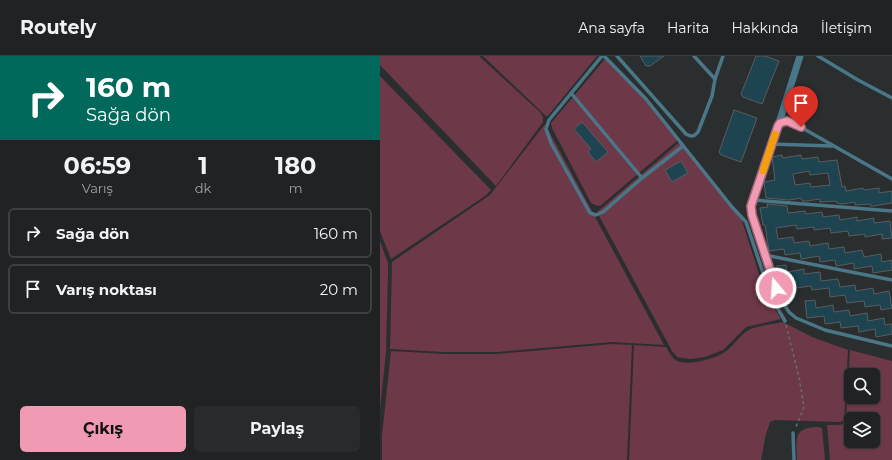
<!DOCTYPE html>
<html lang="tr">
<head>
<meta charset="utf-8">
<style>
	:root { --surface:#202223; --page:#282a2b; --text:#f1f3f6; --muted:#a2a4a6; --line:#3d3f41; --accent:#f19ab3 }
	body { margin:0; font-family:Montserrat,sans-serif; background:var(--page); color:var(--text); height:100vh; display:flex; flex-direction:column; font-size:15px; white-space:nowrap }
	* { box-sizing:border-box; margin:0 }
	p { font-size:13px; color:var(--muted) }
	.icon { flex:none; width:22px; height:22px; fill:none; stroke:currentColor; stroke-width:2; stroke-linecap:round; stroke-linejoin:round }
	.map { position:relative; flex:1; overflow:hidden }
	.side { display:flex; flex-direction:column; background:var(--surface); width:380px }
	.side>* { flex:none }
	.guide { background:#00695c; color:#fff; overflow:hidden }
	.buttons { position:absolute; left:464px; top:312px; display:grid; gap:8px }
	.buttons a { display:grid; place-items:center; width:36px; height:36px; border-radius:6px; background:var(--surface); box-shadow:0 1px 3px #0004,0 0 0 1px var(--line); font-size:20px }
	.pin { position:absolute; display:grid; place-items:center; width:34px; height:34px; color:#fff; margin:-41px -17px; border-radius:50% 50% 50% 0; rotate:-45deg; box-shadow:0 0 4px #0007 }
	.pin .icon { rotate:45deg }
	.me { position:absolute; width:44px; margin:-22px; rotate:342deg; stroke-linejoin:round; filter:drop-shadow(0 0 3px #0008) }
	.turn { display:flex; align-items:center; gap:14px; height:84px; padding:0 20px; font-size:18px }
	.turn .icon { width:52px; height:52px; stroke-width:2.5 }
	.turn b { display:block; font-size:28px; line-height:34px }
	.eta { display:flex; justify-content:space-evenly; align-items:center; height:68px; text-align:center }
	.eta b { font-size:24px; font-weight:700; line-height:28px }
	.action { display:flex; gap:8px; margin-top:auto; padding:8px 20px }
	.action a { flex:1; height:46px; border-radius:6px; background:var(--accent); color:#111; font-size:16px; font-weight:700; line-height:46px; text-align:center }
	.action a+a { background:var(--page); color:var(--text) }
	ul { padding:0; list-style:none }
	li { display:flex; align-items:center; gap:12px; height:50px; margin:0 8px 6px; padding:0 12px; border:2px solid var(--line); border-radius:6px }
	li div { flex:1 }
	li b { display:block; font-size:15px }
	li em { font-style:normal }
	header { display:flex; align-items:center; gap:24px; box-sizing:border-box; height:56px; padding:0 20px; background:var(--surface); border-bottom:1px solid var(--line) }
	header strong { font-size:19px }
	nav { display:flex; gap:22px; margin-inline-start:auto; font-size:14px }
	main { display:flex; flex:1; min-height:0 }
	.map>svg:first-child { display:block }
	.green { fill:#6d3848; fill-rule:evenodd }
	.building { fill:#1d4450; stroke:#595d5e; fill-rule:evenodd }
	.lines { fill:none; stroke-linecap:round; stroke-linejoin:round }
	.path { stroke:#6a6d6e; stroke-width:1.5; stroke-dasharray:3 3; stroke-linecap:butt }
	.lane { stroke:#4a7787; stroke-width:3.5 }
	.street { stroke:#4a7787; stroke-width:7 }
	.route-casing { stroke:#9d6474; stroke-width:10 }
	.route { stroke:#f19ab3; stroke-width:7 }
	.slow { stroke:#f59e0b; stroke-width:7 }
</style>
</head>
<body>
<header>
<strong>Routely</strong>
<nav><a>Ana sayfa</a><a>Harita</a><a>Hakkında</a><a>İletişim</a></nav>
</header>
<main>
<section class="side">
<div class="guide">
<div class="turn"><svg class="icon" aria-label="right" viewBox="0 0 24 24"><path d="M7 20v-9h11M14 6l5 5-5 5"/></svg><div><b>160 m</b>Sağa dön</div></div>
</div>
<div class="eta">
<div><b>06:59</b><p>Varış</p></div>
<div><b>1</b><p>dk</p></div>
<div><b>180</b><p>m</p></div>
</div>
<ul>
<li><svg class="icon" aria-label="right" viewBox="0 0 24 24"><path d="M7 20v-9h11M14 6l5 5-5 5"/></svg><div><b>Sağa dön</b></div><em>160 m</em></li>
<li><svg class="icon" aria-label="arrive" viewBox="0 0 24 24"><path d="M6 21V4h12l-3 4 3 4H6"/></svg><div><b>Varış noktası</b></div><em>20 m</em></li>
</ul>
<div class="action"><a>Çıkış</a><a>Paylaş</a></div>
</section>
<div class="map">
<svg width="512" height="404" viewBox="0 0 512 404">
	<rect width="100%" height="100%" fill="#2b2e2f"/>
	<g class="green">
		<polygon points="0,0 99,0 161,57 163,61 163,66 116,130 0,9"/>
		<polygon points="103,0 217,0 167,61"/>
		<polygon points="226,2 271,47 299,83 220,150 215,149 211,147 172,72 171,67"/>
		<polygon points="0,20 111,134 105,140 11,203 0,175"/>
		<polygon points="165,68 284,289 232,286 118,296 63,296 10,293 12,206 110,139"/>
		<polygon points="301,85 361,162 384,233 388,242 401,263 366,271 343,294 325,301 311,303 302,302 297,301 292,295 217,156"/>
		<polygon points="0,185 8,207 8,219 6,296 0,353"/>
		<path d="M403,266L432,281L468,294L464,364L460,366L395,364L390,366L386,378L381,404H249L254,289L286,291C289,296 292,302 297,305C308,310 335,303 345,296C353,291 359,280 367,275C376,269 392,269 403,266Z"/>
		<polygon points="232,288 252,289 247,404 2,404 2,380 11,295 65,298 117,298"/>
		<path d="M470,294L512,305V404H450L447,369H460L466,366ZM471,319H493V341H471ZM471,363H493V385H471Z"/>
		<path d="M438,371L442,372L445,404H417C417,383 412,372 438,371Z"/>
	</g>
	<g class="building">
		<polygon points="260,0 284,0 270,10 266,10"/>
		<polygon points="376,0 385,0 399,5 382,48 363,41 361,38"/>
		<polygon points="354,54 377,62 361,106 341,99 339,96"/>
		<polygon points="202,66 228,96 216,106 208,96 211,93 194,73"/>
		<path d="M402,99L403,102L421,99L422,103L438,101L439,106L457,104L462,131L465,130L466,135L483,132L484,134L499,132V137L512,135V147L493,150H491L490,148L475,149V146L463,148L457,147L456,145L440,146V143L427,145H422L421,142L409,144L386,142L384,126L395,124L392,101ZM429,115L430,119L448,117L450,129L431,131L430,127L415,129L413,118Z"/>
		<polygon points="301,105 308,117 292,126 285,114"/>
		<polygon points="387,148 407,150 408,157 425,155 426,158 442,156 443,161 459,159 460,164 477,161 477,165 494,162 494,167 510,165 512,182 502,183 502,178 485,181 485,178 469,180 468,175 451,177 450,172 434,174 434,171 417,173 416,169 396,172 398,183 413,181 414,187 429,185 430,190 448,187 449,193 464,191 465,197 482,194 484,201 501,198 502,206 512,204 512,214 493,217 492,210 474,213 474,207 456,210 455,204 440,206 439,200 422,203 421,203 420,197 405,199 404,193 389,195 385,169 383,169 380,152 388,151"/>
		<polygon points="406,209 407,216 424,213 424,218 440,216 441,225 458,223 460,231 475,229 476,235 493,232 494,238 509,235 512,252 501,254 500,249 485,251 484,245 467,247 465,239 450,241 449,232 432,234 431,230 416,232 415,225 398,227 396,210"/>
		<polygon points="435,244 436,252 453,249 454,256 469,254 470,260 487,257 488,265 504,262 505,269 512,268 512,278 496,281 495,273 479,276 478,270 461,272 460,266 445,268 444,260 427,262 425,245"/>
	</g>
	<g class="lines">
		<polyline class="path" points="406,269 419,321 424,351 415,373"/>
		<g class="lane">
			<polyline points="222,0 169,64 166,73 171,87 210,157 216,159 223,156 262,122 303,90"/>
			<polyline points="224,0 266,43 352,151 366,166 391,241 405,265"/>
			<path d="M237,0L306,78C311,81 314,81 318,76L332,40L335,23L343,0"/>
			<polyline points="314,0 335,23"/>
			<polyline points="438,0 478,24 512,42"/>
			<polyline points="191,37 262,122"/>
			<polyline points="391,88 452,90"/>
			<path d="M512,123L410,65C405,64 401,66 398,70L371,150L372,159L396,232L401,244L409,256L416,262L445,274L512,290"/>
			<polyline points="374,144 512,155"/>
			<polyline points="385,199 512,224"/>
			<polyline points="413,377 414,404"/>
		</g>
		<polyline class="street" points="398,70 420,0"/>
	</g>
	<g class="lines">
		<defs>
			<polyline id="route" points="396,232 372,159 371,150 398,70 400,67 407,65 421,71"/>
		</defs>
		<use href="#route" class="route-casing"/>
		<use href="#route" class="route"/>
		<polyline class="slow" points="383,115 395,78"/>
	</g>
</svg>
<div class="buttons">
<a><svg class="icon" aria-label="search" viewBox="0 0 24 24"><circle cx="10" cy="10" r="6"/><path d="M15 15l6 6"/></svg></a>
<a><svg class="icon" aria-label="layers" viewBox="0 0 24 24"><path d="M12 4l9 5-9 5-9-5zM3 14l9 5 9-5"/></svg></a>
</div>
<div class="pin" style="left:421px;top:71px;background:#d93025"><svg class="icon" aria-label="arrive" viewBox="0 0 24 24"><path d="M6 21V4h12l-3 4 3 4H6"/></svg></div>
<svg class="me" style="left:396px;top:232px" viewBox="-20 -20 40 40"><circle r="17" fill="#f19ab3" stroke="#fff" stroke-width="3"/><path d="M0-11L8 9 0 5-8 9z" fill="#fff"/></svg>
</div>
</main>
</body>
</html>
